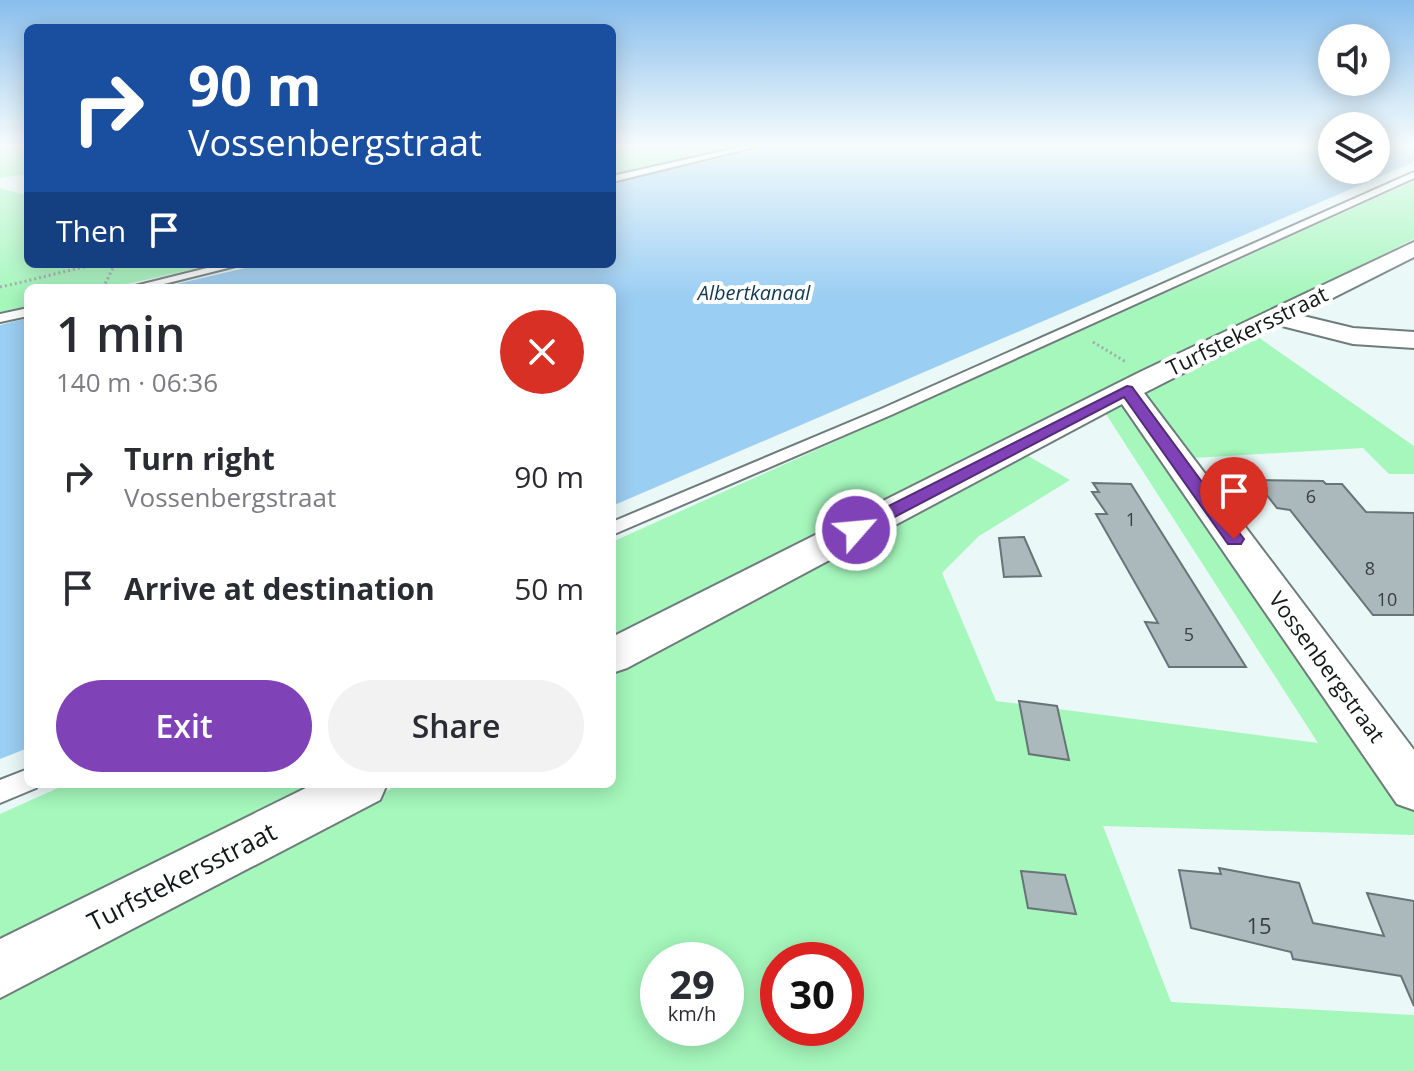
<!DOCTYPE html>
<html lang="en">
<head>
<meta charset="utf-8">
<style>
	:root { --surface:#fff; --page:#f2f2f3; --text:#2b2b33; --muted:#7c7c81; --accent:#8042b7 }
	body { margin:0; font-family:"Open Sans",sans-serif; background:var(--page); color:var(--text); height:100vh; display:flex; flex-direction:column; font-size:30px; white-space:nowrap }
	* { box-sizing:border-box; margin:0 }
	p { font-size:26px; color:var(--muted) }
	.icon { flex:none; width:44px; height:44px; fill:none; stroke:currentColor; stroke-width:2; stroke-linecap:round; stroke-linejoin:round }
	.map { position:relative; flex:1; overflow:hidden }
	.panel { position:absolute; left:24px; top:284px; width:592px; height:504px; display:flex; flex-direction:column; background:var(--surface); border-radius:12px; box-shadow:0 4px 20px #0003 }
	.panel>* { flex:none }
	.guide { position:absolute; left:24px; top:24px; width:592px; height:244px; border-radius:12px; box-shadow:0 4px 20px #0003; background:#1a4fa0; color:#fff; overflow:hidden }
	.tools { position:absolute; left:1318px; top:24px; display:grid; gap:16px }
	.tools a { display:grid; place-items:center; width:72px; height:72px; border-radius:50%; background:var(--surface); box-shadow:0 4px 20px #0003; font-size:40px }
	.speed { position:absolute; left:640px; top:942px; display:flex; gap:16px; font-size:40px; font-weight:700; text-align:center }
	.speed>* { display:grid; place-content:center; width:104px; height:104px; border-radius:50%; background:var(--surface); box-shadow:0 4px 20px #0003; line-height:1 }
	.speed small { font-size:20px; font-weight:400 }
	.speed .limit { border:12px solid #d22; background:#fff; color:#111 }
	.pin { position:absolute; display:grid; place-items:center; width:68px; height:68px; color:#fff; margin:-82px -34px; border-radius:50% 50% 50% 0; rotate:-45deg; box-shadow:0 0 8px #0007 }
	.pin .icon { rotate:45deg }
	.me { position:absolute; width:88px; margin:-44px; rotate:63deg; stroke-linejoin:round; filter:drop-shadow(0 0 6px #0008) }
	.turn { display:flex; align-items:center; gap:28px; height:168px; padding:0 32px; font-size:36px }
	.turn .icon { width:104px; height:104px; stroke-width:2.5 }
	.turn b { display:block; font-size:56px; line-height:68px }
	.then { display:flex; align-items:center; height:76px; padding:0 32px; background:#0003; gap:16px; font-size:30px }
	.round { display:grid; place-items:center; flex:none; width:84px; height:84px; border-radius:42px; background:var(--page) }
	.overview { display:flex; align-items:center; justify-content:space-between; height:136px; padding:0 32px }
	h1 { font-size:48px; font-weight:600; line-height:60px }
	.primary-button { display:flex; gap:16px; margin-top:auto; padding:16px 32px }
	.primary-button a { flex:1; height:92px; border-radius:48px; background:var(--accent); color:#fff; font-size:32px; font-weight:600; line-height:92px; text-align:center }
	.primary-button a+a { background:var(--page); color:var(--text) }
	ul { padding:0; list-style:none }
	li { display:flex; align-items:center; gap:24px; height:112px; padding:0 32px }
	li div { flex:1 }
	li b { display:block; font-size:30px }
	li em { font-style:normal }
	.map>svg:first-child { display:block }
	.green { fill:#a5f7bc; fill-rule:evenodd }
	.water { fill:#9bcef3 }
	.building { fill:#abb8bc; stroke:#687477; stroke-width:2 }
	.lines { fill:none; stroke-linecap:round; stroke-linejoin:round }
	.service-casing { stroke:#6f7c7c; stroke-width:4 }
	.minor-casing { stroke:#6f7c7c; stroke-width:4 }
	.path { stroke:#9faaaa; stroke-width:3; stroke-dasharray:2 3; stroke-linecap:butt }
	.service { fill:#fff; fill-rule:evenodd }
	.minor { fill:#fff; fill-rule:evenodd }
	.route { fill:#8042b7; stroke:#532b77; stroke-width:2 }
	.labels { text-anchor:middle; stroke-width:8; stroke-linejoin:round; paint-order:stroke }
	.number-label { font-size:18px; fill:#383f40 }
	.far-water-label { font-size:20px; font-style:italic; fill:#113851; stroke:#fff }
	.street-label { font-size:22px; fill:#121717; stroke:#fff }
	.near-number-label { font-size:22px; fill:#383f40 }
	.near-street-label { font-size:26px; fill:#121717; stroke:#fff }
</style>
</head>
<body>
<div class="map">
<svg width="1414" height="1071" viewBox="0 0 1414 1071">
	<rect width="100%" height="100%" fill="#eaf8f8"/>
	<g class="green">
		<polygon points="0,147 28,147 28,174 0,178"/>
		<polygon points="612,147 738,147 612,175"/>
		<polygon points="1414,181 1414,239 982,450 612,638 612,542"/>
		<polygon points="0,188 28,196 28,264 216,264 109,288 28,288 28,306 0,312"/>
		<path d="M1258,337L1414,446V474H1389L1363,448L1193,458L1414,754V835L1103,826L1171,1002L1414,1015V1071H0V995L400,784H612V671L1021,452L1070,480L979,536L942,573L996,701L1318,743L1104,411ZM658,960H726V1028H658ZM778,960H846V1028H778Z"/>
		<polygon points="67,784 323,784 0,946 0,814"/>
	</g>
	<g class="water">
		<polygon points="770,147 1332,147 1332,170 1376,170 1376,147 1414,147 1414,162 612,506 612,288 159,288 263,264 612,264 612,183"/>
		<polygon points="28,318 28,748 0,759 0,325"/>
	</g>
	<g class="building">
		<polygon points="1255,480 1323,481 1326,484 1342,484 1366,512 1414,513 1414,615 1373,615 1290,510 1277,508"/>
		<polygon points="1093,483 1131,484 1246,667 1169,667 1145,622 1158,623 1096,514 1107,514 1092,492 1099,492"/>
		<polygon points="1024,537 1041,576 1004,577 999,538"/>
		<polygon points="1019,701 1057,706 1069,760 1029,754"/>
		<polygon points="1219,868 1299,883 1313,923 1384,936 1367,893 1414,901 1414,1006 1401,976 1293,959 1291,952 1191,928 1179,870 1221,874"/>
		<polygon points="1021,871 1065,875 1076,914 1028,908"/>
	</g>
	<g class="lines">
		<defs>
			<g id="service">
				<polygon points="741,147 755,147 612,182 612,176"/>
				<polygon points="1414,172 1414,178 891,415 612,535 612,522 881,409"/>
				<polygon points="223,264 244,264 148,288 127,288"/>
				<polygon points="28,308 28,316 0,322 0,314"/>
				<polygon points="28,769 28,784 38,784 36,788 0,803 0,780"/>
			</g>
			<g id="minor">
				<polygon points="1414,242 1414,257 1299,315 1353,328 1414,332 1414,348 1353,344 1278,325 1144,393 1414,750 1414,810 1397,804 1122,404 627,668 612,673 612,637 1140,372"/>
				<polygon points="314,784 387,784 380,800 0,998 0,939"/>
			</g>
		</defs>
		<use href="#service" class="service-casing"/>
		<use href="#minor" class="minor-casing"/>
		<g class="path">
			<path d="M0,287C34,280 66,270 100,264"/>
			<polyline points="103,288 115,264"/>
			<polyline points="1093,342 1126,362"/>
		</g>
		<use href="#service" class="service"/>
		<use href="#minor" class="minor"/>
	</g>
	<linearGradient id="sky" x2="0" y2="1"><stop stop-color="#89beec"/><stop offset="0.49" stop-color="#f6fcfc"/><stop offset="1" stop-color="#f6fcfc" stop-opacity="0"/></linearGradient>
	<rect width="1414" height="297" fill="url(#sky)"/>
	<polygon class="route" points="1127,386 1132,387 1241,535 1244,539 1241,544 1228,544 1124,397 862,534 849,534 847,530 849,526"/>
	<g class="labels">
		<g class="number-label">
			<text x="1311" y="503">6</text>
			<text x="1131" y="526">1</text>
			<text x="1370" y="575">8</text>
			<text x="1387" y="606">10</text>
			<text x="1189" y="641">5</text>
		</g>
		<g class="far-water-label">
			<text x="754" y="300">Albertkanaal</text>
		</g>
		<g class="street-label">
			<text transform="translate(1247 331) rotate(-26)" y="8">Turfstekersstraat</text>
			<text transform="translate(1327 667) rotate(54)" y="8">Vossenbergstraat</text>
		</g>
		<g class="near-number-label">
			<text x="1259" y="934">15</text>
		</g>
		<g class="near-street-label">
			<text transform="translate(182 877) rotate(-27)" y="9">Turfstekersstraat</text>
		</g>
	</g>
</svg>
<div class="tools">
<a><svg class="icon" aria-label="sound" viewBox="0 0 24 24"><path d="M4 9h4l5-4v14l-5-4H4zM17 9q2 3 0 6"/></svg></a>
<a><svg class="icon" aria-label="layers" viewBox="0 0 24 24"><path d="M12 4l9 5-9 5-9-5zM3 14l9 5 9-5"/></svg></a>
</div>
<div class="speed"><div>29<small>km/h</small></div><div class="limit">30</div></div>
<div class="pin" style="left:1234px;top:539px;background:#d93025"><svg class="icon" aria-label="arrive" viewBox="0 0 24 24"><path d="M6 21V4h12l-3 4 3 4H6"/></svg></div>
<svg class="me" style="left:856px;top:530px" viewBox="-20 -20 40 40"><circle r="17" fill="#8042b7" stroke="#fff" stroke-width="3"/><path d="M0-11L8 9 0 5-8 9z" fill="#fff"/></svg>
<div class="guide">
<div class="turn"><svg class="icon" aria-label="right" viewBox="0 0 24 24"><path d="M7 20v-9h11M14 6l5 5-5 5"/></svg><div><b>90 m</b>Vossenbergstraat</div></div>
<div class="then">Then<svg class="icon" aria-label="arrive" viewBox="0 0 24 24"><path d="M6 21V4h12l-3 4 3 4H6"/></svg></div>
</div>
<section class="panel">
<div class="overview"><div><h1>1 min</h1><p>140 m · 06:36</p></div><a class="round" style="background:#d93025;color:#fff"><svg class="icon" aria-label="close" viewBox="0 0 24 24"><path d="M6 6l12 12M18 6L6 18"/></svg></a></div>
<ul>
<li><svg class="icon" aria-label="right" viewBox="0 0 24 24"><path d="M7 20v-9h11M14 6l5 5-5 5"/></svg><div><b>Turn right</b><p>Vossenbergstraat</p></div><em>90 m</em></li>
<li><svg class="icon" aria-label="arrive" viewBox="0 0 24 24"><path d="M6 21V4h12l-3 4 3 4H6"/></svg><div><b>Arrive at destination</b></div><em>50 m</em></li>
</ul>
<div class="primary-button"><a>Exit</a><a>Share</a></div>
</section>
</div>
</body>
</html>
